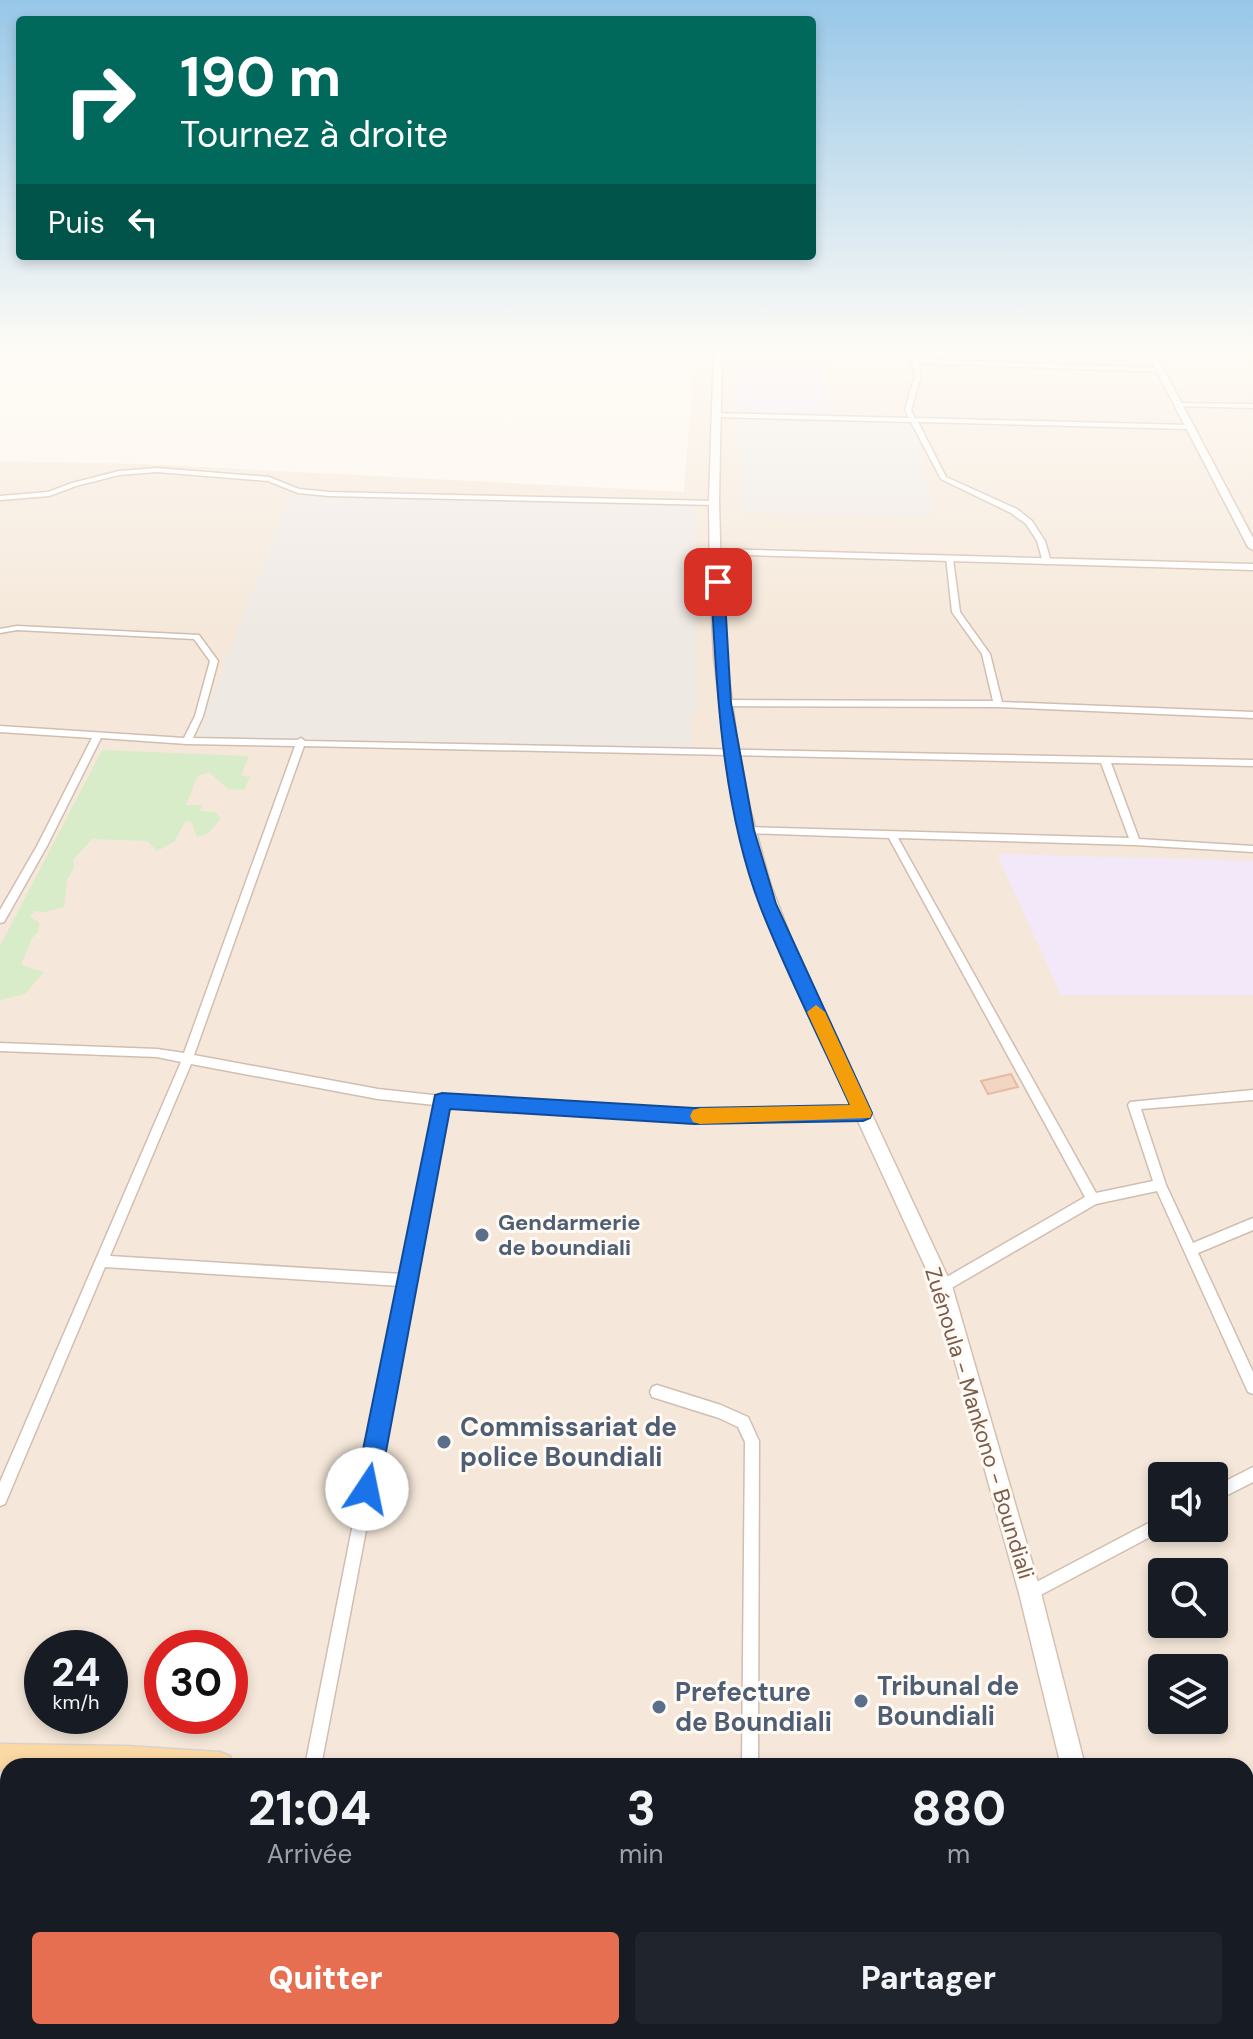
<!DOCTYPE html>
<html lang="fr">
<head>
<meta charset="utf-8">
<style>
	:root { --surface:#171b24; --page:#20242c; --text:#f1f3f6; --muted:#9ea1a6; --accent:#e76f51 }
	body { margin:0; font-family:"DM Sans",sans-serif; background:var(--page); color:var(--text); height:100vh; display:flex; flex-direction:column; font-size:30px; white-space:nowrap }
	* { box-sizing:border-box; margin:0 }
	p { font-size:26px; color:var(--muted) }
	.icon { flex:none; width:44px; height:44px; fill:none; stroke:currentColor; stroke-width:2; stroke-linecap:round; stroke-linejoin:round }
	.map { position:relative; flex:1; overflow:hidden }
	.details { position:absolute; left:0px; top:1758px; width:1254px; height:282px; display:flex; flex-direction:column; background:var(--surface); border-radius:24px 24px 0 0; box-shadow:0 4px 12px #0003 }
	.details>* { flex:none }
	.banner { position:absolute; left:16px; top:16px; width:800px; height:244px; border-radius:8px; box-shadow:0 4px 12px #0003; background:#00695c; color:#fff; overflow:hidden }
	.buttons { position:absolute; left:1148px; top:1462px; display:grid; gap:16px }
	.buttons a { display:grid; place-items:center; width:80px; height:80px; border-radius:8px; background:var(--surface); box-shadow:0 4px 12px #0003; font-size:40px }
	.speed { position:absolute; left:24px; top:1630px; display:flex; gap:16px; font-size:40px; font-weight:700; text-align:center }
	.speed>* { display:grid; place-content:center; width:104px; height:104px; border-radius:50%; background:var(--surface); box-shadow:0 4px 12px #0003; line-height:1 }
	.speed small { font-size:20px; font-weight:400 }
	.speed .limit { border:12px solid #d22; background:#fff; color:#111 }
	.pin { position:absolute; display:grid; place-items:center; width:68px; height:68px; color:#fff; margin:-34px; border-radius:16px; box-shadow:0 4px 12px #0006 }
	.me { position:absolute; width:88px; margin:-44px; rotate:11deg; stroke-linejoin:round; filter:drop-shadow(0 0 6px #0008) }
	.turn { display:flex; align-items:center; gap:28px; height:168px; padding:0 32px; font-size:36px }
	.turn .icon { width:104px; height:104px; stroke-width:2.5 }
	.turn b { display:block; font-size:56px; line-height:68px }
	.then { display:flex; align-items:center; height:76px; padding:0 32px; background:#0003; gap:16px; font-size:30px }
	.eta { display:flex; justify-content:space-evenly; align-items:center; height:136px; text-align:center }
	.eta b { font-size:48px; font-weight:800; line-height:56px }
	.action { display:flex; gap:16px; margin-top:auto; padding:16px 32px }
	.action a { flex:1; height:92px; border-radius:8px; background:var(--accent); color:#fff; font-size:32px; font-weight:800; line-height:92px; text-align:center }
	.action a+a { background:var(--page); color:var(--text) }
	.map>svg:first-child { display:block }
	.residential { fill:#f5e8da; fill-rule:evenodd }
	.commercial { fill:#fde8e0 }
	.industrial { fill:#efe9e4 }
	.education { fill:#f3e8fa }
	.medical { fill:#fbdfe3 }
	.green { fill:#d8ecc9 }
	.building { fill:#f3d5c3; stroke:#e6bba3; stroke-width:2 }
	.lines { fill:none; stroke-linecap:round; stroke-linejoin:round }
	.minor-casing { stroke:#d1beb0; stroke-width:3 }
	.tertiary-casing { stroke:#d1beb0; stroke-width:3 }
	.secondary-casing { stroke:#d6c0b0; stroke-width:3 }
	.primary-casing { stroke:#dad1cd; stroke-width:3 }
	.minor { fill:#fff; fill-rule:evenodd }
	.tertiary { fill:#fff; fill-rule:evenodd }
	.secondary { fill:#fff; fill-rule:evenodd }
	.primary { fill:#fbd9a5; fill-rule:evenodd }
	.route { fill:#1a73e8; stroke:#114b97; stroke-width:2 }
	.slow { fill:#f59e0b }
	.service-dot { fill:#5c6f8a; stroke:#fffaf3; stroke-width:3 }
	.labels { text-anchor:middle; stroke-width:6; stroke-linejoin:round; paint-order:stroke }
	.service-label { font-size:22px; font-weight:bold; fill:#4e5e75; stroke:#fffaf3; text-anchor:start }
	.street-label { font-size:22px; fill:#7a5c4d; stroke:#fffaf3 }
	.near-service-label { font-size:26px; font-weight:bold; fill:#4e5e75; stroke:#fffaf3; text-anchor:start }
</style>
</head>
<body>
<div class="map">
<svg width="1253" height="2039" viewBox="0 0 1253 2039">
	<rect width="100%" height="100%" fill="#fdf6ec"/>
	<path class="residential" d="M695,349H1253V2039H0V461L145,464L684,492ZM1162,1476H1214V1528H1162ZM1162,1572H1214V1624H1162ZM42,1648H110V1716H42ZM162,1648H230V1716H162ZM1162,1668H1214V1720H1162ZM8,1766H1246V2032H8Z"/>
	<polygon class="commercial" points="1001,2032 1117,2032 1118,2039 1009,2039"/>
	<g class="industrial">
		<polygon points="738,418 914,424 934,517 741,513"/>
		<polygon points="289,497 694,506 697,711 687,721 693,728 692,748 197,736"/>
	</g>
	<g class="education">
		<polygon points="733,349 825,349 831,416 737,414"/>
		<polygon points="997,854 1253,861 1253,995 1061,995"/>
	</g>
	<polygon class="medical" points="1246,1896 1253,1897 1253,2039 1157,2039 1156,2032 1246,2032"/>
	<g class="green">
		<polygon points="102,750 249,756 241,775 250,777 244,790 228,789 209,772 197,777 186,805 202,805 200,811 216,812 221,819 207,834 197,837 191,821 185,822 174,842 157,851 147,841 92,839 73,860 74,868 67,880 64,907 46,912 34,911 30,917 39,922 39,931 32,938 21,965 44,972 25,994 0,1000 0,946"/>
		<polygon points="226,2032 623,2032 624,2039 225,2039"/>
	</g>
	<polygon class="building" points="1011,1074 1018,1087 988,1094 981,1081"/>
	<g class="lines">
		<defs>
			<g id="minor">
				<polygon points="908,349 914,349 917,359 1160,368 1163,370 1160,372 918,363 921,375 911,410 915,418 1188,425 1191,427 1188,429 918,422 946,477 1017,509 1032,521 1045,541 1051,562 1047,564 1043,562 1037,541 1026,524 1011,513 941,479 911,422 715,417 712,415 715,413 909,418 905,410 915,375"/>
				<polygon points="1177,403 1253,404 1253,408 1175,406 1175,404"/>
				<polygon points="157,468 269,477 299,489 329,492 714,501 718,503 714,505 329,496 298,493 268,481 157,472 119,475 76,486 49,496 0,500 0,496 48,492 72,483 119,471"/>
				<polygon points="946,557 953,559 960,612 990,654 1002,702 1253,712 1253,718 998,707 724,706 720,703 724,700 993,701 982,654 952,612"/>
				<path d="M17,626L199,635L218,661L203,716L193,738L297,740L301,738L305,741L1253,760V766L1111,763L1139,839L1253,846V852L1135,845L898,838L1096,1193L1153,1181L1128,1105L1130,1102L1253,1090V1100L1141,1109L1166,1185L1193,1243L1253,1218V1230L1198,1253L1253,1372V1394L1248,1392L1157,1191L1096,1204L948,1290L943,1292L938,1290L937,1286L938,1282L1085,1197L889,838L746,833L741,830L746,827L1129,838L1101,763L304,746L194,1055L378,1089L442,1096L694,1111L863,1108L867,1110L869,1113L867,1116L863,1118L694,1121L447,1106L321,1766H305L400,1286L105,1267L5,1504L0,1506V1482L181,1062L157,1057L0,1051V1043L157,1049L184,1053L295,746L187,744L101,738L47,846L4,922L0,923V910L37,846L92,738L0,732V726L184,738L195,716L210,661L194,639L17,630L0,633V629ZM191,1064L378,1099L435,1105L402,1274L110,1256Z"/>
				<polygon points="657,1385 721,1405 748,1417 759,1441 758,1766 742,1766 745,1442 738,1427 719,1418 652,1397 650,1392 652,1387"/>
				<polygon points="1253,1467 1253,1482 1214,1502 1214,1487"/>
				<polygon points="1162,1516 1162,1528 1167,1528 1035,1598 1030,1601 1025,1598 1022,1593 1025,1588"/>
				<polygon points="1124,2032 1142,2032 1143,2039 1125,2039"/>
			</g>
			<g id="tertiary">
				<polygon points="1145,349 1153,349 1253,538 1253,550 1248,547"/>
				<polygon points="716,549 1253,564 1253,570 713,554 713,550"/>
				<polygon points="895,2032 927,2032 930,2039 898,2039"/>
			</g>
			<polygon id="secondary" points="714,349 722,349 719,501 721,579 726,656 736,733 750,809 770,883 797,954 952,1286 1041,1593 1085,1766 1061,1766 1019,1593 934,1286 781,954 756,883 736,809 723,733 714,656 710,579 709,501"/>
			<g id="primary">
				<polygon points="0,1744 126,1746 220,1752 230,1756 234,1766 8,1766 8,1771 0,1770"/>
				<rect x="0" y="1779" width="8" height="28"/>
				<polygon points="1246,1834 1253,1834 1253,1888 1246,1887"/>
				<polygon points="643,2032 698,2032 696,2039 644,2039"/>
			</g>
		</defs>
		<use href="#minor" class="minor-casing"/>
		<use href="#tertiary" class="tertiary-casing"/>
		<use href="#secondary" class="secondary-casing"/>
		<use href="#primary" class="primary-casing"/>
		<use href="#minor" class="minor"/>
		<use href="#tertiary" class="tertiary"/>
		<use href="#secondary" class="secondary"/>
		<use href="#primary" class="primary"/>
	</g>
	<linearGradient id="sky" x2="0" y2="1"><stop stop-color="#97c7e8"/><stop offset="0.55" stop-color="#fefbf6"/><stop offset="1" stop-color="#fefbf6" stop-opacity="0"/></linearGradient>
	<rect width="1253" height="634" fill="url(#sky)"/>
	<path class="route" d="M718,578L724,582L731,703L754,830L776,904L872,1113L870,1118L863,1121L694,1124L450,1109L379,1489L375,1497L367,1501L358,1497L355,1489L435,1095L442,1093L694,1108L850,1105C820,1039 786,973 760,906C722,807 716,686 711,582Z"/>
	<polygon class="slow" points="816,1005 825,1012 872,1113 870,1118 700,1124 693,1122 690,1116 693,1110 700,1108 850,1105 807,1012"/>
	<g class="service-dot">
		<circle cx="482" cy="1235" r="8"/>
		<circle cx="444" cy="1442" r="8"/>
		<circle cx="861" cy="1701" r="8"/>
		<circle cx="659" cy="1707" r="8"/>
	</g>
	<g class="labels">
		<g class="service-label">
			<text x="498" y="1230">Gendarmerie<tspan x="498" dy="25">de boundiali</tspan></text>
		</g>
		<g class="street-label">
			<text transform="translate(980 1423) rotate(73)" y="8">Zuénoula - Mankono - Boundiali</text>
		</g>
		<g class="near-service-label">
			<text x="460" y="1436">Commissariat de<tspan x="460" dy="30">police Boundiali</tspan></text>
			<text x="877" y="1695">Tribunal de<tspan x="877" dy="30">Boundiali</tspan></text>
			<text x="675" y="1701">Prefecture<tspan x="675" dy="30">de Boundiali</tspan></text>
		</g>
	</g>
</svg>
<div class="buttons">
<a><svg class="icon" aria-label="sound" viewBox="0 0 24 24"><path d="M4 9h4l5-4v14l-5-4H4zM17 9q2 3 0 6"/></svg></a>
<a><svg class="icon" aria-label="search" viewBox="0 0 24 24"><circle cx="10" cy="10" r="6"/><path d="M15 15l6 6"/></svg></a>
<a><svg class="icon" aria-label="layers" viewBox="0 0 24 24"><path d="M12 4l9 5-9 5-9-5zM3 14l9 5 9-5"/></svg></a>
</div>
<div class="speed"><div>24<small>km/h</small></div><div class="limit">30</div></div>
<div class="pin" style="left:718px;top:582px;background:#d93025"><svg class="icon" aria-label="arrive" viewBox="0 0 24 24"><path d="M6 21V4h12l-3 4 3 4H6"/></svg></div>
<svg class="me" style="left:367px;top:1489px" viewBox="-20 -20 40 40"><circle r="19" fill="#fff"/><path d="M0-13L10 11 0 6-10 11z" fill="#1a73e8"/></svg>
<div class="banner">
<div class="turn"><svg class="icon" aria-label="right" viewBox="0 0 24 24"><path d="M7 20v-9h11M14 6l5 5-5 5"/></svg><div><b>190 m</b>Tournez à droite</div></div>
<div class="then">Puis<svg class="icon" aria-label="left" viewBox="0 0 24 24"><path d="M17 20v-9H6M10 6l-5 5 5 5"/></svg></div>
</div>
<section class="details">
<div class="eta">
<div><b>21:04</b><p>Arrivée</p></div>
<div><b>3</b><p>min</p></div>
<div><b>880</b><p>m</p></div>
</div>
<div class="action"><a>Quitter</a><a>Partager</a></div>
</section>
</div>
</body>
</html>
